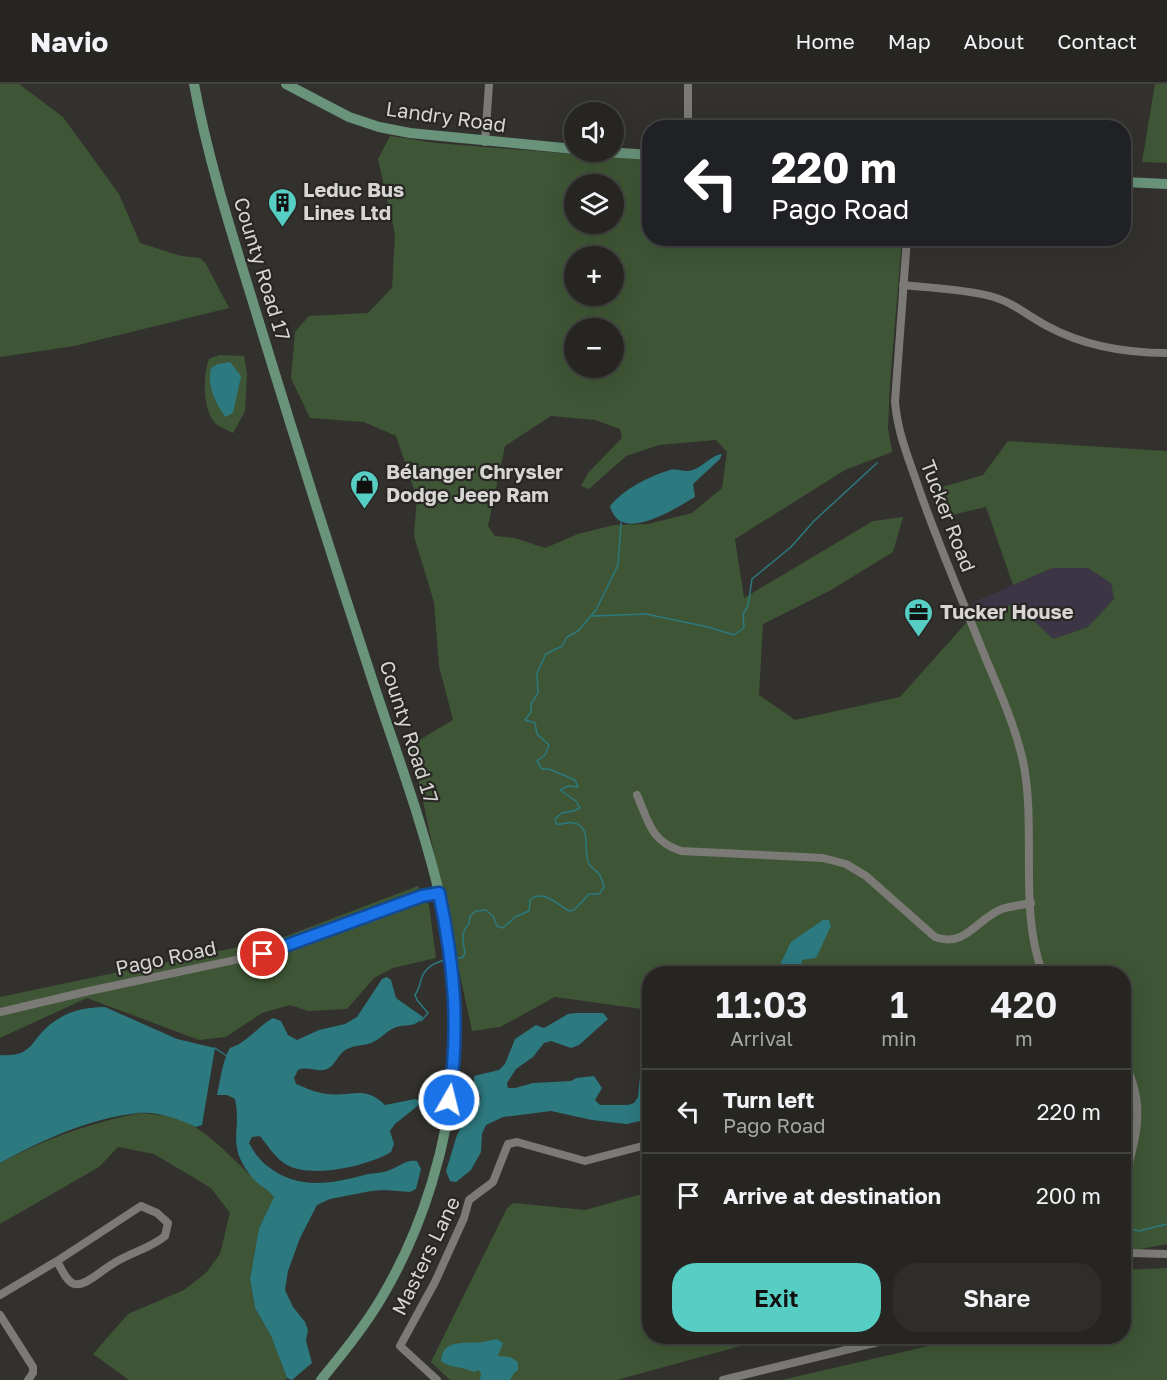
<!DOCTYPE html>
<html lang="en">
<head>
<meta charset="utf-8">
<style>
	:root { --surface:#262522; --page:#2e2d2a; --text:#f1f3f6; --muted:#a4a5a5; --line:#424240; --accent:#56cec3 }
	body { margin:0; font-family:"Golos Text",sans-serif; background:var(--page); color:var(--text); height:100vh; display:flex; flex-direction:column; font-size:22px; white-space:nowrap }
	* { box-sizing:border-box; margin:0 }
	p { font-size:20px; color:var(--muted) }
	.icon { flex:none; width:33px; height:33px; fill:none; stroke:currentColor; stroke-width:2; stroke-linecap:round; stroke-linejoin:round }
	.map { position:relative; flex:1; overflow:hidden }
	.sheet { position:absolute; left:642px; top:882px; width:489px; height:378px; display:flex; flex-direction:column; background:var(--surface); border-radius:24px; box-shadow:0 6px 24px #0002,0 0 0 2px var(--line) }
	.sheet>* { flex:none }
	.banner { position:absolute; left:642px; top:36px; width:489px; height:126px; border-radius:24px; box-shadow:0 6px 24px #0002,0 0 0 2px var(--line); background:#202124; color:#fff; overflow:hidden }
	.controls { position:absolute; left:564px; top:18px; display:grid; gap:12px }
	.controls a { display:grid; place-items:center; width:60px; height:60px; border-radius:50%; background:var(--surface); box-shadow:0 6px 24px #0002,0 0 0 2px var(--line); font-size:30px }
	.pin { position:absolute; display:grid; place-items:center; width:51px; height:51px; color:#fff; margin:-26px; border:3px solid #fff; border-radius:50%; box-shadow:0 2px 6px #0007 }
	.me { position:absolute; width:66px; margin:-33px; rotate:8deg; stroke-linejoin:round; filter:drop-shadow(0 0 4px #0008) }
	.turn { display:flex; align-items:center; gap:21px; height:126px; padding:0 30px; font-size:27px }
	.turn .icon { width:78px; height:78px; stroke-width:2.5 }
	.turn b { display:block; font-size:42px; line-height:51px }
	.eta { display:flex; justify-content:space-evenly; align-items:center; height:102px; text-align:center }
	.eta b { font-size:36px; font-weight:600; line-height:42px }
	.button { display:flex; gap:12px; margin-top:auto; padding:12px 30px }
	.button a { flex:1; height:69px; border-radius:24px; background:var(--accent); color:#111; font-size:24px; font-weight:600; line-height:69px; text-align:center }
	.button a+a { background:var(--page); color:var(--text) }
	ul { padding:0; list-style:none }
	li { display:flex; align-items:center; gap:18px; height:84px; padding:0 30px; border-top:2px solid var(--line) }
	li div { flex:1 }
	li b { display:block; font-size:22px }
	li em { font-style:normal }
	header { display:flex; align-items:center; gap:36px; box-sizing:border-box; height:84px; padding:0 30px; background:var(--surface); border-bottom:2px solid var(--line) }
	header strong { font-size:28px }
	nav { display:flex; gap:33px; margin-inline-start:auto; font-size:21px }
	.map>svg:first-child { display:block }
	.industrial { fill:#3c3546 }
	.green { fill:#3e5635; fill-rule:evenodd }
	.water { fill:#2c797f }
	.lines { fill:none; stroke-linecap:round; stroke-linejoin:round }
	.stream { stroke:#2c797f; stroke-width:1.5 }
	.minor { stroke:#7c7a76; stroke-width:8 }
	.major { stroke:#69937b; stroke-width:10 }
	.route-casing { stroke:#114b97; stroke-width:15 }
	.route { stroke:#1a73e8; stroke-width:10 }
	.labels { text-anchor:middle; stroke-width:4.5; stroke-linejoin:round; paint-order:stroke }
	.street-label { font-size:20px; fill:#d7d6d4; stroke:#292724 }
	.poi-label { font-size:20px; font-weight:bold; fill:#d7d6d4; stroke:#292724; text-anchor:start }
</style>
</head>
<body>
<header>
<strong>Navio</strong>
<nav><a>Home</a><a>Map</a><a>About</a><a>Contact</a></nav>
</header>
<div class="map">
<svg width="1167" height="1296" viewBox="0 0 1167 1296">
	<rect width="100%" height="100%" fill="#33312e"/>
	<polygon class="industrial" points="1052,484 1089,484 1111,499 1114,515 1088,543 1053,555 1016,521 975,529 972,519"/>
	<g class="green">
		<polygon points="0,0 19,0 63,33 119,110 140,159 181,172 200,174 206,180 229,224 74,262 0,273"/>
		<polygon points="1155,0 1167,0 1167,79 1142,78"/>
		<path d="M390,52L436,59L649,76L650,154L902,155L890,299L888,344L892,368L845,386L735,455L744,514L873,437L903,433L893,468L831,506L763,540L759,611L795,636L900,613L975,529L1016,520L1053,555L1088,543L1114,515L1111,499L1088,484H1052L1013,501L986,423L943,433L932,406L983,391L1008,357L1167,367V1160L1124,1168V890H650L649,926L555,913L500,943L472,947L411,661L453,636L439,582L434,518L414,452L417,414L396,352L364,338L310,334L291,294L295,248L309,232L368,229L392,204L395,150L378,75ZM574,100H614V140H574ZM574,172H614V212H574ZM574,244H614V284H574ZM551,332L595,336L620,345L622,354L588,389L581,402L589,405L626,372L659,361L716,356L727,368L722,404L692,429L648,440L614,441L578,450L545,464L515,454L495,452L488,442L505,362Z"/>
		<path d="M219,271L244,272L247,290L245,327L233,349C228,346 220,343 216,340C202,326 203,291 209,275Z"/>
		<polygon points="418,802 429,821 436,874 393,884 374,894 347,925 308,927 290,921 262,929 226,953 199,956 87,914 0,954 0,913 281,854"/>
		<path d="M140,1029C151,1030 163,1031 173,1033C210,1043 243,1089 273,1111L274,1113L259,1144L250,1195L255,1224L271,1252L287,1294L285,1296H129L93,1270L128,1230L184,1206L206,1189L220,1170L230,1129L211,1104L154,1070L118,1063L99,1083L0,1140V1079C48,1054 87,1040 140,1029Z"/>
		<polygon points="649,1108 650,1252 773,1253 617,1296 450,1296 431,1278 507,1124 513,1119 585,1126"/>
		<polygon points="1167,1184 1167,1296 782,1296 967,1253 1124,1252 1124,1186"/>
	</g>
	<g class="water">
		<path d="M230,278L241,292L233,329L225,333C215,317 207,303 211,284L218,280Z"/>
		<path d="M722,370L720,375L693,400L695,413C674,425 620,461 610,422C625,404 648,393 670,386C678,384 685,389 693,386C704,382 710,372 722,370Z"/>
		<polygon points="823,836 829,836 831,842 816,874 802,876 800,889 776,889 791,858"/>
		<path d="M387,893L391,896L396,914L423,933C415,945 405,939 394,944C386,947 380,956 371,959C362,962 352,961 344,967C338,971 335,981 329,984C319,990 308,981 298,986L294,994L296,1000C306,1004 316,1009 328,1010C353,1013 364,1001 385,1021L415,1015L421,1017L420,1020L395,1040L390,1047L394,1060L391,1068C368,1082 314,1094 289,1082C275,1075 269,1063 260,1052L252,1053L249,1059C253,1067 259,1075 266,1081C298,1107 331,1100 368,1090C374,1089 381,1089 387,1087C398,1084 405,1075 417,1077L421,1085L416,1105L410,1108L384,1106L371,1107L330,1115L317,1121L300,1154L288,1187L285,1206L293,1223L305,1238L308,1246L306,1257L312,1279L292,1296L287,1294L271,1252L255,1224L250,1195L259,1144L274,1113C268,1105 256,1100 250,1091C226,1059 242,1048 235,1015L227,1011H217C220,997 223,975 230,964C247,959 257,943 273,934L281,937L288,951L297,956L319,946L345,940L357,933L382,895Z"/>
		<path d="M105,923L177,955L215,964L202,1041L196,1043C179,1035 158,1027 138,1029C90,1034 42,1056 0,1079V971C34,974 31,954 52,939C70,926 84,924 105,923Z"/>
		<polygon points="576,929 603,929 608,935 579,961 571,964 551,957 544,959 533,973 516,985 507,999 508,1004 515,1004 533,999 571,997 576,994 594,992 602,1004 595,1016 600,1021 628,1021 634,1019 638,1013 642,973 649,950 649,1035 627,1040 592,1036 551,1027 503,1033 486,1041 482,1050 481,1068 471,1086 456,1098 450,1097 446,1087 457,1051 467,1032 481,1014 474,999 474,992 499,986 505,980 515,955 536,941 544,944 568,930"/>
		<path d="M497,1255L503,1259L498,1272L510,1273L518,1278V1286L514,1289L510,1296H480L481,1289L478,1286L474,1288C463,1282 451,1285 441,1277C442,1254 467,1260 483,1258C488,1257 492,1256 497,1255Z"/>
	</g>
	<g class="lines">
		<g class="stream">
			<polyline points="592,532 646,530 708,543 734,551 744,544 743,530 748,522 752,495 791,463 814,437 877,379"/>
			<path d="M457,874H462L465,869C463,858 460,848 469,840L470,832L476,827L486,826L493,832L497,842L503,844L515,833L529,827L530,816C543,805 557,820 569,827L574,826L589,810H599L604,803C603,799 601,793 599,790C596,786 591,784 589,780C582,767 593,743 574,739C568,737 563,741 556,740L555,735L562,729L573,727L580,724L576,717L560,706L568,702L578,703L575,696L549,685H542L537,677L545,671L549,661L537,650L535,639L525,636L531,628V620L538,609L537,589L546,570L562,562L567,553L578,547L596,526L618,481L621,439"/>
			<path d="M421,937L428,929L417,916L415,911C421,903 419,900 422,893C426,883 436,878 446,876"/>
			<polyline points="213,965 215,964 227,972"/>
			<polyline points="1124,1144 1139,1147 1167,1140"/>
		</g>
		<g class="minor">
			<polyline points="688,44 688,0"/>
			<polyline points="485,58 489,0"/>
			<path d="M907,154L895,318C898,351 909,375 919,405C939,462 963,518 986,575C1000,608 1015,642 1023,677C1037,745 1018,827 1043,890"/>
			<path d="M903,201C931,204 963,205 990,212C1011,217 1028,232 1047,242C1084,262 1125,269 1167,269"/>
			<path d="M637,711C649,739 651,757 681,767L823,774L846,780L866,792L935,853C966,864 976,835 1002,825C1011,822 1022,821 1031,819"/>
			<polyline points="0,928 89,907 263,870 422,812 439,809"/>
			<path d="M1124,979C1146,1019 1137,1054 1124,1095"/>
			<polyline points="1124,1167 1131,1169 1167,1170"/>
			<path d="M0,1211L57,1177L141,1122L157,1129L168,1139L165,1152C150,1165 128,1169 111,1181C102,1186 85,1203 74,1200C66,1197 61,1184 57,1177"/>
			<polyline points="0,1231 33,1283 33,1289 28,1296"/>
			<polyline points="437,1296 400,1262 435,1198 464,1134 469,1116 493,1098 508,1060 517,1058 585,1077 650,1060"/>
			<polyline points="723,1296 903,1252"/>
		</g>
		<g class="major">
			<path d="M194,0C209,81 235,159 259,238C296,359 334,479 373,598C413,720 466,848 455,978C448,1060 424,1142 382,1213C365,1242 343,1269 321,1296"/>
			<polyline points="286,0 349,33 379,43 410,49 574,65"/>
			<polyline points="607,68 650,71"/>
			<polyline points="1124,98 1167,100"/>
		</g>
	</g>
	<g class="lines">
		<defs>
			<path id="route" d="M263,870L422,812L439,809C454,880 460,944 449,1016"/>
		</defs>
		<use href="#route" class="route-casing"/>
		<use href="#route" class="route"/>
	</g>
	<defs>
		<symbol id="building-pin" viewBox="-11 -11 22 30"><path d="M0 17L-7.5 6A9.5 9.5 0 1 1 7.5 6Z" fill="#56cec3" stroke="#292724"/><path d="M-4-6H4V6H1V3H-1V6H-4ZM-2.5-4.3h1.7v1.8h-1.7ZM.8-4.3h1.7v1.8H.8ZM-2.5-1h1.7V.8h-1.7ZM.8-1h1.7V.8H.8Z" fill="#111"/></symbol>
		<symbol id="shop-pin" viewBox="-11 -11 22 30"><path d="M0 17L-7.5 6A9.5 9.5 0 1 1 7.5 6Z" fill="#56cec3" stroke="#292724"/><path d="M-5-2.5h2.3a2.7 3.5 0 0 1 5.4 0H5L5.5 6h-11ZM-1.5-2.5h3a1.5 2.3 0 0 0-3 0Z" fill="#111"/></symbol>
		<symbol id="office-pin" viewBox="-11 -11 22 30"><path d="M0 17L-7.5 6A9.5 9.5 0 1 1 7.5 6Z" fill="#56cec3" stroke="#292724"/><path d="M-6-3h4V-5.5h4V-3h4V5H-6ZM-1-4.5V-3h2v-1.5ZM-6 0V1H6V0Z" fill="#111"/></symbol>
	</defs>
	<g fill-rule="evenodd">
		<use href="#building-pin" x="266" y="102" width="33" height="45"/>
		<use href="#shop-pin" x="348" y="384" width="33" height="45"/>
		<use href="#office-pin" x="902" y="512" width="33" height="45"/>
	</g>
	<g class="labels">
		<g class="street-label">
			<text transform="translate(446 33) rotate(8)" y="7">Landry Road</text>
			<text transform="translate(262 185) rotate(73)" y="7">County Road 17</text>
			<text transform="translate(948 432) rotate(69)" y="7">Tucker Road</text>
			<text transform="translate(409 648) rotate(72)" y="7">County Road 17</text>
			<text transform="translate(166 874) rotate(-12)" y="7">Pago Road</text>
			<text transform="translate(426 1172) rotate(-64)" y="7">Masters Lane</text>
		</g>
		<g class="poi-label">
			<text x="303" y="113">Leduc Bus<tspan x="303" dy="23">Lines Ltd</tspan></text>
			<text x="386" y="395">Bélanger Chrysler<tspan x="386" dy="23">Dodge Jeep Ram</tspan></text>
			<text x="940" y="535">Tucker House</text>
		</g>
	</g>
</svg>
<div class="controls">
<a><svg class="icon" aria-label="sound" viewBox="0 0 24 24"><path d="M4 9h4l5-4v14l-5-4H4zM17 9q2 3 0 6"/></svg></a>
<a><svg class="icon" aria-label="layers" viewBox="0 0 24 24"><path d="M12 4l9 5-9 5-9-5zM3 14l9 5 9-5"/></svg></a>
<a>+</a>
<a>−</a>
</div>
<div class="pin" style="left:263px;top:870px;background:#d93025"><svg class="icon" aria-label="arrive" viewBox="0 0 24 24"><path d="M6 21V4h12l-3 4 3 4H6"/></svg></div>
<svg class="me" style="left:449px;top:1016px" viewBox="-20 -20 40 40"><circle r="17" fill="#1a73e8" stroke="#fff" stroke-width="3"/><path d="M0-11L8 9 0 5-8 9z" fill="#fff"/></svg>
<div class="banner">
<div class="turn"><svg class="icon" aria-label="left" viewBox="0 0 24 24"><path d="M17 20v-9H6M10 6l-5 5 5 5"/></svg><div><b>220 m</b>Pago Road</div></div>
</div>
<section class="sheet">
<div class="eta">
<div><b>11:03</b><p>Arrival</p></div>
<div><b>1</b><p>min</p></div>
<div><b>420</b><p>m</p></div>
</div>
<ul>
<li><svg class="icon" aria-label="left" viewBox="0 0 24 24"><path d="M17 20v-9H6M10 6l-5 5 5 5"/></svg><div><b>Turn left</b><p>Pago Road</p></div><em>220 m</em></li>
<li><svg class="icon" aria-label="arrive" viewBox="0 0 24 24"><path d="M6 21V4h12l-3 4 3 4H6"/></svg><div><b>Arrive at destination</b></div><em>200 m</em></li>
</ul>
<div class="button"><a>Exit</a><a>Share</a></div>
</section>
</div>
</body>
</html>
